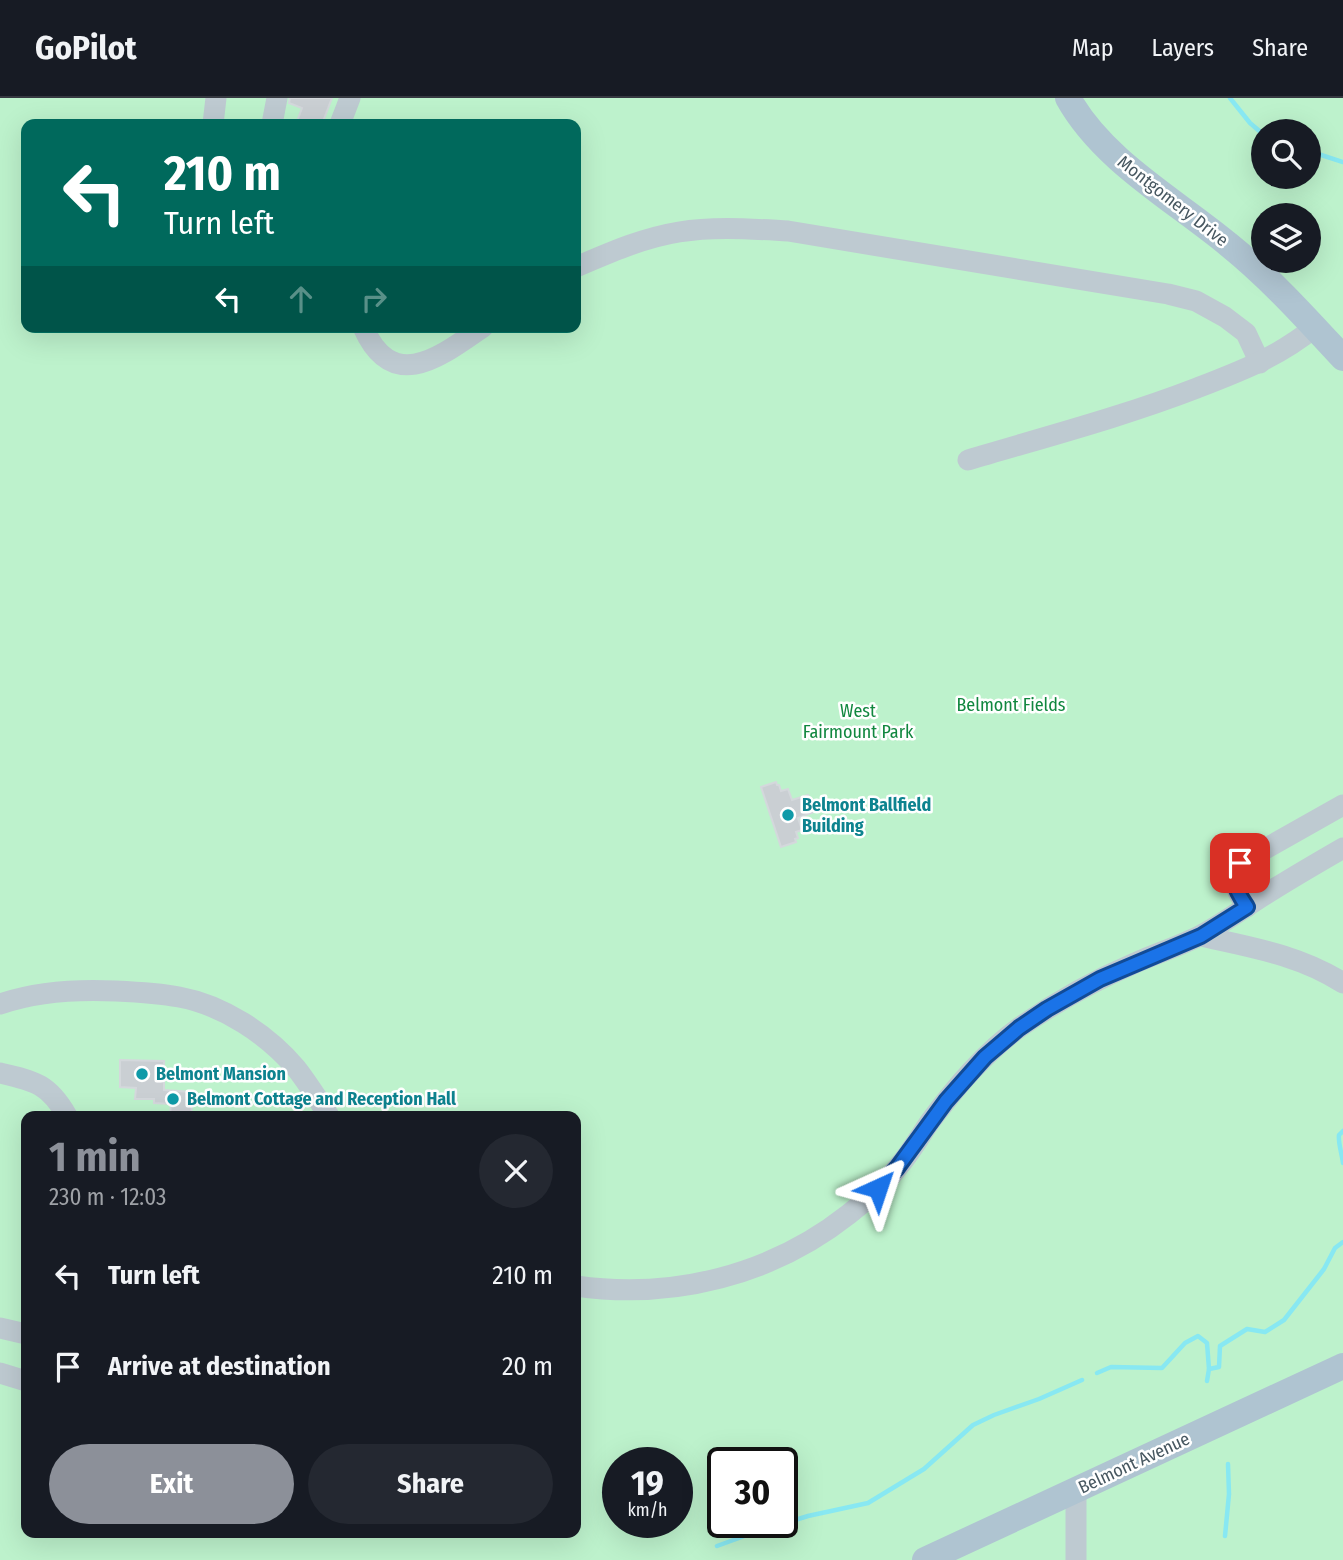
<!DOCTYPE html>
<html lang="en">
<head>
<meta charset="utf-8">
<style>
	:root { --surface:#171b24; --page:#242831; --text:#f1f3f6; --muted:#9ea1a6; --line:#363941; --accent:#8c9099 }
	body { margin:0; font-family:"Fira Sans Condensed",sans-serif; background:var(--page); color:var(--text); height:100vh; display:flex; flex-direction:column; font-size:26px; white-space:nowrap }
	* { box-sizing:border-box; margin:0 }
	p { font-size:23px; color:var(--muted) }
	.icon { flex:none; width:38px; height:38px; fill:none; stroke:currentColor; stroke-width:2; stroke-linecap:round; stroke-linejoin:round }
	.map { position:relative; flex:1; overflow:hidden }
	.panel { position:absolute; left:21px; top:1013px; width:560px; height:427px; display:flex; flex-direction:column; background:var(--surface); border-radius:14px; box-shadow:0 7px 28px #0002 }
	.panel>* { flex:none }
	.top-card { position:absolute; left:21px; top:21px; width:560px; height:214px; border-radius:14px; box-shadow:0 7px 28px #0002; background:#00695c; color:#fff; overflow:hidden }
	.tools { position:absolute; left:1251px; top:21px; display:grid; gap:14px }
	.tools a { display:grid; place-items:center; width:70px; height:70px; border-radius:50%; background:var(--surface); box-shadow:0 7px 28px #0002; font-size:35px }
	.speed { position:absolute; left:602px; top:1349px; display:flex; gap:14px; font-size:35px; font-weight:700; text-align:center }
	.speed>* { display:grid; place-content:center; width:91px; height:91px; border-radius:50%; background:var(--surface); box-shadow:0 7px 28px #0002; line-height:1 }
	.speed small { font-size:18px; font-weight:400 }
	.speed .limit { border:4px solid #111; border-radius:10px; background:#fff; color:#111 }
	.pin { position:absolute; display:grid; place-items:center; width:60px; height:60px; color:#fff; margin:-30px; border-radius:14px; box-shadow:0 4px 10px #0006 }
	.me { position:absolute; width:77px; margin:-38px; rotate:42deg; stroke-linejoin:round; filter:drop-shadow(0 0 5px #0008) }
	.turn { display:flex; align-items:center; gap:24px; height:147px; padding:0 28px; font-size:32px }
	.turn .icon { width:91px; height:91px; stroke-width:2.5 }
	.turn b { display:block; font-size:49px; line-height:60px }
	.lanes { display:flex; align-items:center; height:66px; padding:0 28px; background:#0003; justify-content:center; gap:35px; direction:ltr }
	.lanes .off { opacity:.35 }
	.round { display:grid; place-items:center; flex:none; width:74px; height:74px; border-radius:37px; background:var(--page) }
	.headline { display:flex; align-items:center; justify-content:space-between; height:119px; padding:0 28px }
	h1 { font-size:42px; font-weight:700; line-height:52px; color:var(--accent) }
	.action { display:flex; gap:14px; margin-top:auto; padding:14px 28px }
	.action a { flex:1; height:80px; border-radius:42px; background:var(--accent); color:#fff; font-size:28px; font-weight:700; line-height:80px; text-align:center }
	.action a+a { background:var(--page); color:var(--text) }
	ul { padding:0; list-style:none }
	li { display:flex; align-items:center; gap:21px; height:91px; padding:0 28px }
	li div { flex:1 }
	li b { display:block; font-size:26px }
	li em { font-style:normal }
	header { display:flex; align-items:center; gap:42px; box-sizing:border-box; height:98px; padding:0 35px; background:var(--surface); border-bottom:2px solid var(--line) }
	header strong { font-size:33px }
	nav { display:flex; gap:38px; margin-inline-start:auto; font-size:24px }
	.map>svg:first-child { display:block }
	.green { fill:#bdf2cc; fill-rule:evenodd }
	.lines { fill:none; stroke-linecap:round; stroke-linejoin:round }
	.stream { stroke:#88e8f2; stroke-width:4.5 }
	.building { fill:#cacfd3; stroke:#d4d8dc; stroke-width:2 }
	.minor { stroke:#becad1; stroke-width:21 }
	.major { stroke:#afc4d1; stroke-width:26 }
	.route-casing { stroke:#114b97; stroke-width:18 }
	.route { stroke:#1a73e8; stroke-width:12 }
	.culture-dot { fill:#0f9aa8; stroke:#fff; stroke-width:2.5 }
	.labels { text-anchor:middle; stroke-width:5; stroke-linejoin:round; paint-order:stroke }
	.street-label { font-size:18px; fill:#475760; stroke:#fff }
	.park-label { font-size:18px; fill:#11873f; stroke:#fff }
	.culture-label { font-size:18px; font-weight:bold; fill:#0d838f; stroke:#fff; text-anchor:start }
</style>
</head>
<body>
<header>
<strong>GoPilot</strong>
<nav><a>Map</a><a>Layers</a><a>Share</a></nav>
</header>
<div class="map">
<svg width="1343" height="1462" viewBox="0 0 1343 1462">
	<rect width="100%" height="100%" fill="#f3f1f1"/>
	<path class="green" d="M0,0H1343V1462H0ZM26,26H576V229H26ZM1264,33H1309V79H1264ZM1264,117H1309V163H1264ZM26,1018H576V1435H26ZM618,1365H677V1424H618ZM723,1365H782V1424H723Z"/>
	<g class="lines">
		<g class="stream">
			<polyline points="1230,0 1250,25 1264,37"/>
			<polyline points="1309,53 1343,64"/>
			<path d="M1343,1033L1339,1037C1338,1045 1342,1056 1343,1065"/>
			<polyline points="1097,1275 1111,1269 1162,1270 1185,1245 1198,1238 1207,1245 1209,1271"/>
			<polyline points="1207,1283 1209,1271 1219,1269 1220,1248 1247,1231 1265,1234 1284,1222 1324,1171 1335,1150 1343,1144"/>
			<polyline points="1225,1438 1229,1396 1228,1366"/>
			<polyline points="717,1448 750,1436 808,1418 868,1405 924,1371 973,1327 994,1317 1039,1301 1082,1282"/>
		</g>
	</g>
	<g class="building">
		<polygon points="290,0 332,0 322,26 296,26 302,10 289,5"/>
		<polygon points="776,684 777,687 779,687 781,693 788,691 792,702 808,697 814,714 798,720 802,732 796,734 798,740 795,741 796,744 781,749 761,689"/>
		<polygon points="120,962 164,963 164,992 193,994 191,1018 170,1018 171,1006 154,1005 154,1001 135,1001 136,990 120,989"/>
	</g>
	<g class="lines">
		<g class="minor">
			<polyline points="213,26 216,0"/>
			<polyline points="272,26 277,0"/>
			<polyline points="340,26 350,0"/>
			<path d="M576,169C609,155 642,140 679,134C715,128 751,131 788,133L1168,196L1196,203L1225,219L1246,235L1260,265"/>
			<path d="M363,229C393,297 441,258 483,229"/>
			<path d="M968,362C1045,339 1122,319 1197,290C1241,273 1278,259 1315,229"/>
			<path d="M1247,809C1238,795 1227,780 1240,765L1343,707"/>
			<path d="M1201,838C1250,849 1300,857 1343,885"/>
			<path d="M0,906C38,893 76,891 116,893C137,894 158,895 179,899C223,907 267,936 296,970C308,985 318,1002 329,1018"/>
			<path d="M0,975C35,983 49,986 67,1018"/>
			<path d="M576,1188C673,1202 772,1177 849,1116C867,1102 885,1086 899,1068C910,1055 919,1040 929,1025C955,990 984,955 1020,929C1056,904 1095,882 1135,865C1157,855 1183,847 1203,836C1225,824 1245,809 1266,796C1291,780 1317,765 1343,750"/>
			<polyline points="0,1230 26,1236"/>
			<polyline points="0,1275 26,1283"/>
			<polyline points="1076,1462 1076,1392"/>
		</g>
		<g class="major">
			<path d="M1068,0C1103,63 1175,102 1229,147C1270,180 1307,221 1343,260"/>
			<polyline points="925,1462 1343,1268"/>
		</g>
	</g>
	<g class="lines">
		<defs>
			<path id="route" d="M878,1090L897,1070L946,1003L985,959L1019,930L1047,911L1100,881L1201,838L1247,809C1238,795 1227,780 1240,765"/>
		</defs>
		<use href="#route" class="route-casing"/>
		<use href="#route" class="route"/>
	</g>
	<g class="culture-dot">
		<circle cx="788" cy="717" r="7"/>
		<circle cx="142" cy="976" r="7"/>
		<circle cx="173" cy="1001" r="7"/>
	</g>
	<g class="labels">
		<g class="street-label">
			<text transform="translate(1173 103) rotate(38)" y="6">Montgomery Drive</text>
			<text transform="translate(1134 1365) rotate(-25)" y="6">Belmont Avenue</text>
		</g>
		<g class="park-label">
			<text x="1011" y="613">Belmont Fields</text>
			<text x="858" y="619">West<tspan x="858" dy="21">Fairmount Park</tspan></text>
		</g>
		<g class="culture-label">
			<text x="802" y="713">Belmont Ballfield<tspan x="802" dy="21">Building</tspan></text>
			<text x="156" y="982">Belmont Mansion</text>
			<text x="187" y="1007">Belmont Cottage and Reception Hall</text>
		</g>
	</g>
</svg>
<div class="tools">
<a><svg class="icon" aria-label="search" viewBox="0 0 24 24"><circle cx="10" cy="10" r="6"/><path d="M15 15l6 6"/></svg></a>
<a><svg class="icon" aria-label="layers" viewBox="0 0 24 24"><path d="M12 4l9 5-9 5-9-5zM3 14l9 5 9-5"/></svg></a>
</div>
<div class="speed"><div>19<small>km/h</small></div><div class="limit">30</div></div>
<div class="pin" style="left:1240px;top:765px;background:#d93025"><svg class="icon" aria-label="arrive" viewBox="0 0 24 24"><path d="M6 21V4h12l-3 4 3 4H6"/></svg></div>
<svg class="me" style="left:878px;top:1090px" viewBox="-20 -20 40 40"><path d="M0-17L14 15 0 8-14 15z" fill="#1a73e8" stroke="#fff" stroke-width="4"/></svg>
<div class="top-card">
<div class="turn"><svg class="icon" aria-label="left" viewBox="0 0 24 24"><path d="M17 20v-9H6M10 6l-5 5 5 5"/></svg><div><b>210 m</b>Turn left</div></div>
<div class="lanes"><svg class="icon" aria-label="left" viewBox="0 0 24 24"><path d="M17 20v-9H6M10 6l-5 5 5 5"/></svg><svg class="icon off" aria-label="ahead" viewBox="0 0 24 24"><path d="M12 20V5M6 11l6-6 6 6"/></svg><svg class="icon off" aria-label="right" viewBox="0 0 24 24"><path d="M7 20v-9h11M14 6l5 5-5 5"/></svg></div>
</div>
<section class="panel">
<div class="headline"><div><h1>1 min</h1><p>230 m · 12:03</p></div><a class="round"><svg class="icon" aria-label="close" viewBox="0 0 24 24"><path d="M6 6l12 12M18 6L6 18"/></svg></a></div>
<ul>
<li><svg class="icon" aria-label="left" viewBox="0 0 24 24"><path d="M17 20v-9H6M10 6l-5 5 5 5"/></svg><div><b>Turn left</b></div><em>210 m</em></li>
<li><svg class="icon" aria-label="arrive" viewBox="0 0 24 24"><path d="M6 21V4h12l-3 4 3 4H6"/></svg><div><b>Arrive at destination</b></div><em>20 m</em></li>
</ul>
<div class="action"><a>Exit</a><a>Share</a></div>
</section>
</div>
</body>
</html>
